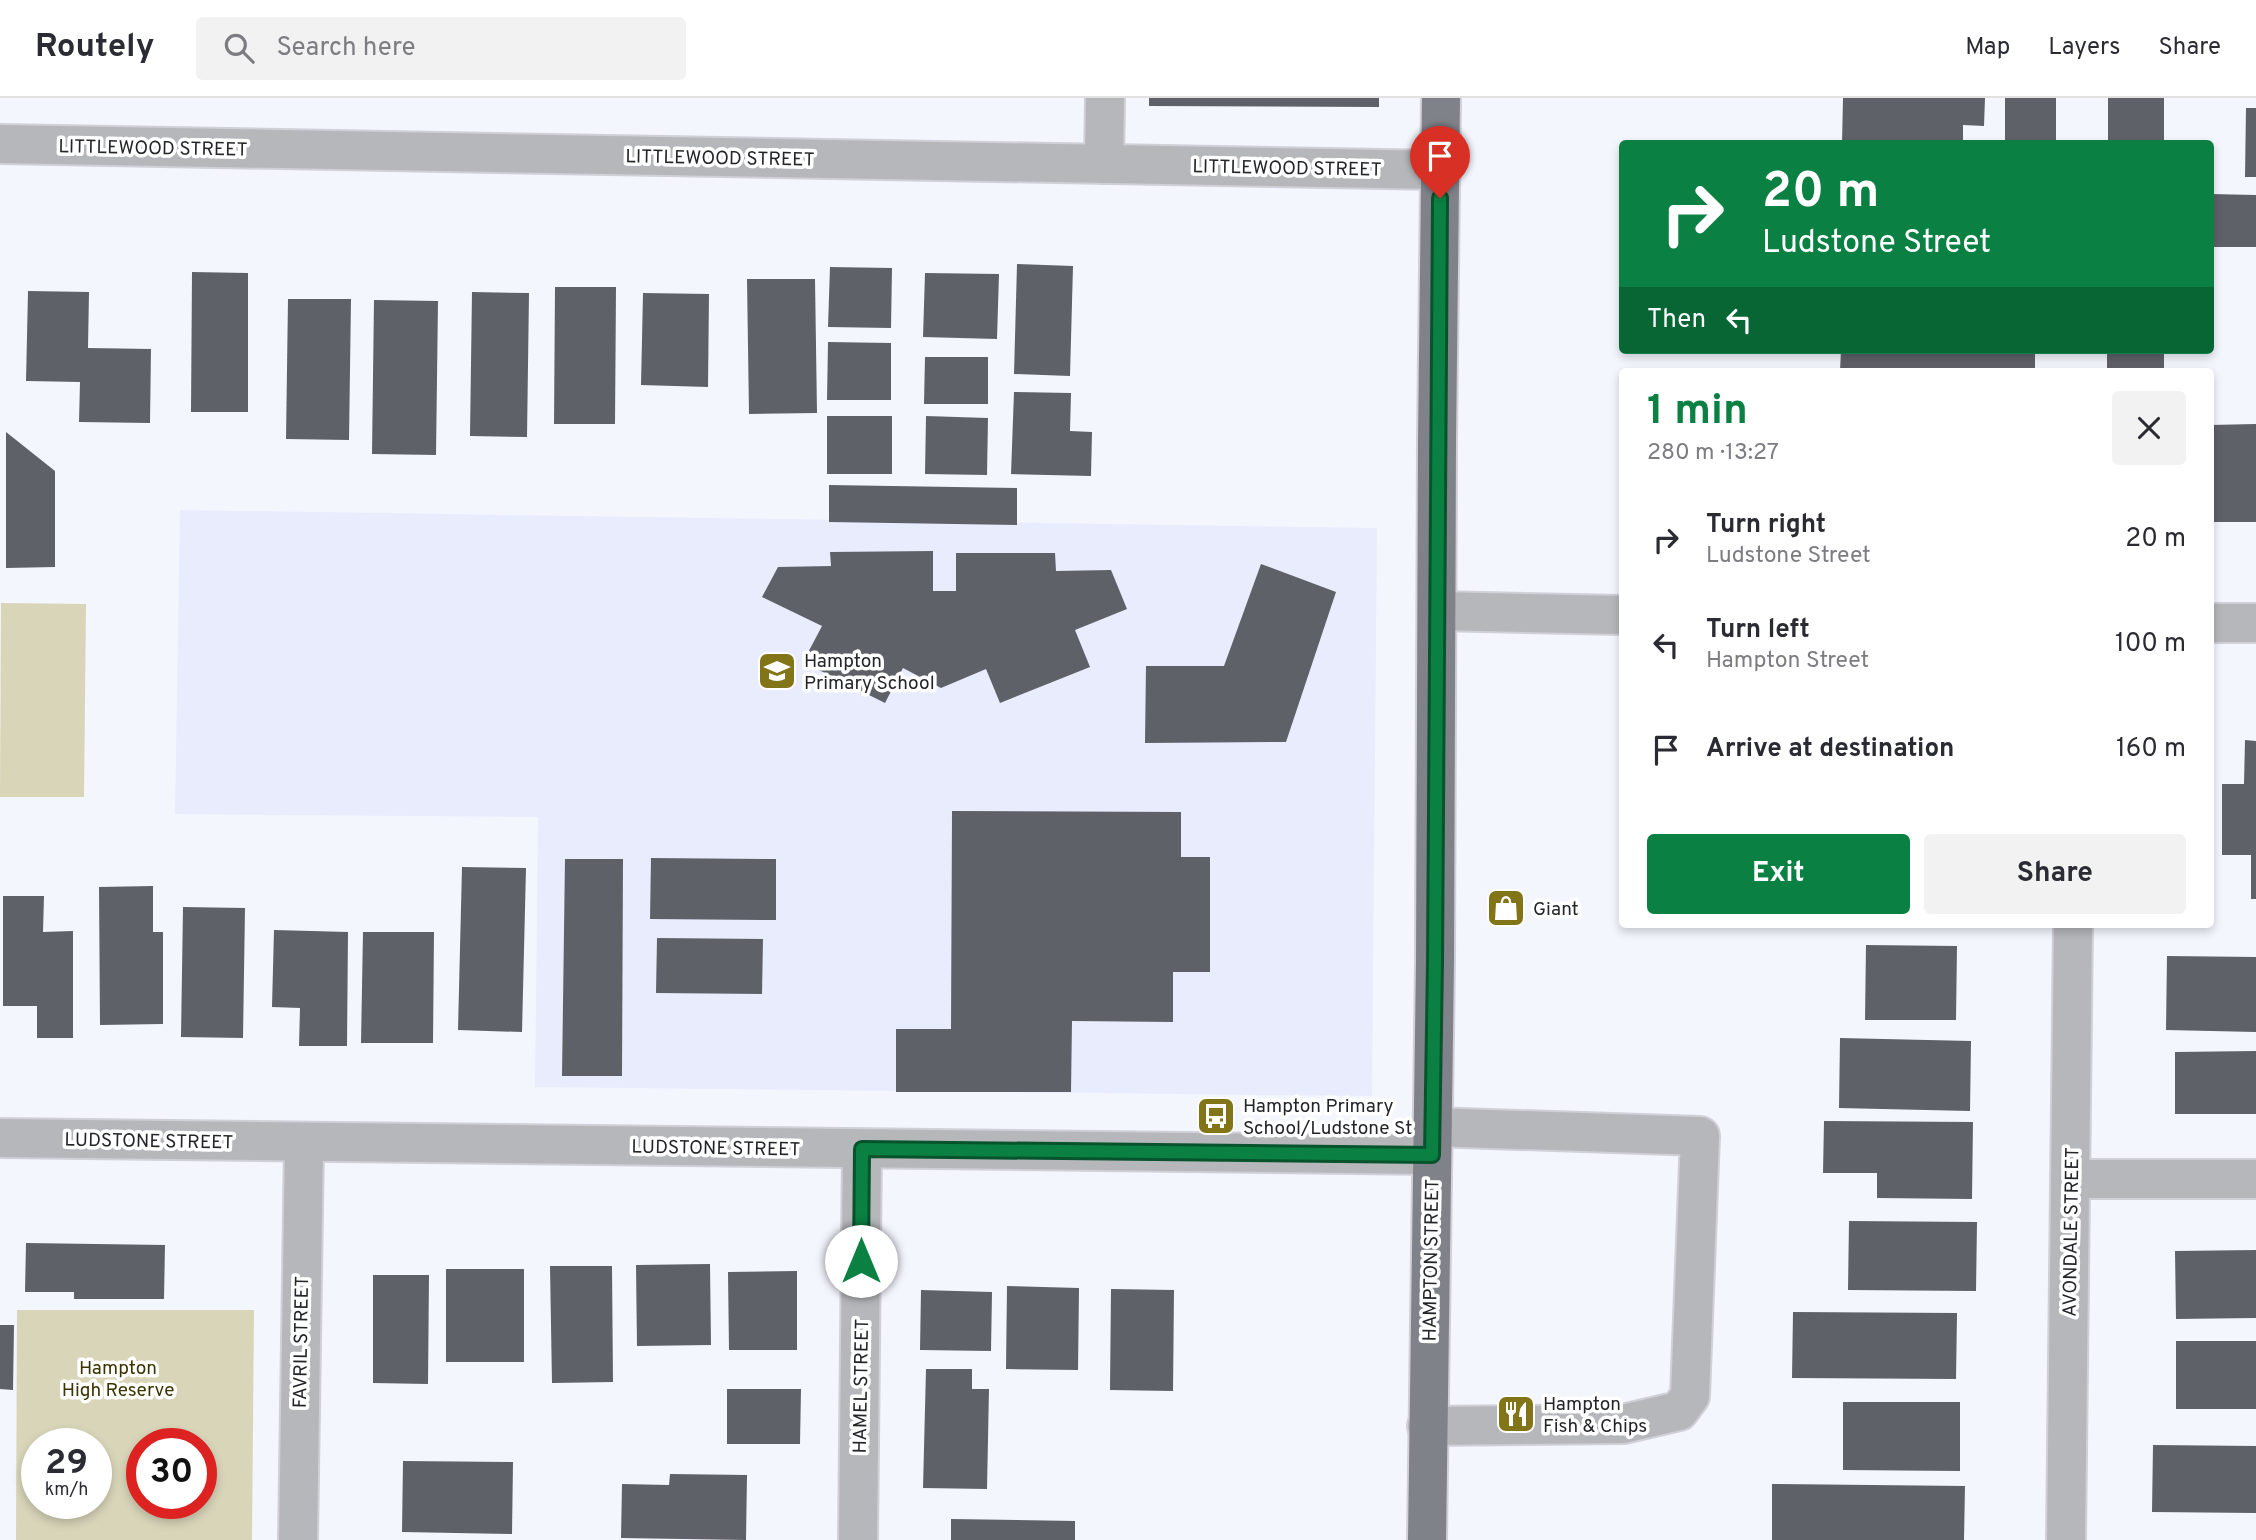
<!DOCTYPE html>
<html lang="en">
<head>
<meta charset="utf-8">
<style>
	:root { --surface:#fff; --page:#f2f2f3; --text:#2b2b33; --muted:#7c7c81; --line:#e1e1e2; --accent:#0b8043 }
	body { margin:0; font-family:Overpass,sans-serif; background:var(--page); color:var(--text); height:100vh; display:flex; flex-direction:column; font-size:26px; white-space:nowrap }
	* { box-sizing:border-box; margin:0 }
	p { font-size:23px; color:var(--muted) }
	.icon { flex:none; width:38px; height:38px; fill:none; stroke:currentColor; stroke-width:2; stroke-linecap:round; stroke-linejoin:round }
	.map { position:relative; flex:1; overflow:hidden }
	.side { position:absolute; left:1619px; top:270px; width:595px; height:560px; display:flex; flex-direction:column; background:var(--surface); border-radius:7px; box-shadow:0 4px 10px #0003 }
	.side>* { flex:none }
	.banner { position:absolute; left:1619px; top:42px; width:595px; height:214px; border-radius:7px; box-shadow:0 4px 10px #0003; background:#0b8043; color:#fff; overflow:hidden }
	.speed { position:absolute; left:21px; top:1330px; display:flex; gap:14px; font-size:35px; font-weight:700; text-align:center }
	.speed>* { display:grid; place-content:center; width:91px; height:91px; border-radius:50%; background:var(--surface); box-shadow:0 4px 10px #0003; line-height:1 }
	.speed small { font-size:18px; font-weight:400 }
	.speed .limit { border:10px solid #d22; background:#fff; color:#111 }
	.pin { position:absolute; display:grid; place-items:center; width:60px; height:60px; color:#fff; margin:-72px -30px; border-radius:50% 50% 50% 0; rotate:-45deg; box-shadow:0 0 7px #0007 }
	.pin .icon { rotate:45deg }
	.me { position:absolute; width:77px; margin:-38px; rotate:0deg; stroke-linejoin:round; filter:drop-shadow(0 0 5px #0008) }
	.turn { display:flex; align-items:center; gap:24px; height:147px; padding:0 28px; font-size:32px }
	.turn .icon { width:91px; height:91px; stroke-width:2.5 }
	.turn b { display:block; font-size:49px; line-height:60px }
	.then { display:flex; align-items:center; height:66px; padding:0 28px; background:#0003; gap:14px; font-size:26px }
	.round { display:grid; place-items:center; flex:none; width:74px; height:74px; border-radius:7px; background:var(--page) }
	.overview { display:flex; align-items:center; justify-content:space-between; height:119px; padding:0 28px }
	h1 { font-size:42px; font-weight:700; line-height:52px; color:var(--accent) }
	.primary-button { display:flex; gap:14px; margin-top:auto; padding:14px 28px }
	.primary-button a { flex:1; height:80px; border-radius:7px; background:var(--accent); color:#fff; font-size:28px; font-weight:700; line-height:80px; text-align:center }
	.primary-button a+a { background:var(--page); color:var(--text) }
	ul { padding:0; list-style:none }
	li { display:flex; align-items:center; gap:21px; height:105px; padding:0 28px }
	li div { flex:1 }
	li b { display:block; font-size:26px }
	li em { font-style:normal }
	header { display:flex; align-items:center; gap:42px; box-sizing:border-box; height:98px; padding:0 35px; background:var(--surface); border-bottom:2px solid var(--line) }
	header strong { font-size:33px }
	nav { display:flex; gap:38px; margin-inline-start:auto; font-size:24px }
	.search { width:490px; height:63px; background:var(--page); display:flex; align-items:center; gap:18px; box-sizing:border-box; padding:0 24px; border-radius:7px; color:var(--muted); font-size:26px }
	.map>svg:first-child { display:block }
	.built { fill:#e8ecfd }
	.green { fill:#d8d5b9; fill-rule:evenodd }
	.building { fill:#5f6169 }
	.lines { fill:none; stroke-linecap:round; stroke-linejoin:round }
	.minor-casing { stroke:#cfd0d8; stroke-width:42 }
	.major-casing { stroke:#cfd0d8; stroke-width:42 }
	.minor { stroke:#b6b7bb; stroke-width:38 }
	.major { stroke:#80828a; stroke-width:38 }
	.route-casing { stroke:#07532c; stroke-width:18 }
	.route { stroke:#0b8043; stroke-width:12 }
	.labels { text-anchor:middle; stroke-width:7; stroke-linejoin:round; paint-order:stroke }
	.street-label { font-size:19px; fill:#242529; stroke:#fff }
	.poi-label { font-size:19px; fill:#242529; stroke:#fff; text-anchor:start }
	.park-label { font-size:19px; fill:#3b3400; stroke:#fff }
</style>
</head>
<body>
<header>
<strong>Routely</strong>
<div class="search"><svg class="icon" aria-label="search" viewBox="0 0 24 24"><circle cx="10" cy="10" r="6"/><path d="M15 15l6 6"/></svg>Search here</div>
<nav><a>Map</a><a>Layers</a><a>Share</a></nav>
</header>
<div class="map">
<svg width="2256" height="1442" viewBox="0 0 2256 1442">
	<rect width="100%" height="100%" fill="#f4f6fe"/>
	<polygon class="built" points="180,412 1377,430 1372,998 535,989 538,719 175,716"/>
	<g class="green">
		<polygon points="1,505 86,506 84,699 0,699"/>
		<path d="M17,1212H254L252,1442H16ZM37,1346H96V1405H37ZM142,1346H201V1405H142Z"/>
	</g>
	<g class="building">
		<polygon points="1149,0 1379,0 1379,9 1149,8"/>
		<polygon points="1843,0 1985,0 1984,28 1963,27 1963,46 1842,46"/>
		<rect x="2005" y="0" width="51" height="46"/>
		<rect x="2108" y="0" width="56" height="46"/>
		<polygon points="2246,10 2256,10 2256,79 2245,79"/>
		<polygon points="2211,96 2256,97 2256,149 2210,149"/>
		<polygon points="1017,166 1073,168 1070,278 1014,276"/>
		<polygon points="830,169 892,170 891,230 828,229"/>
		<polygon points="192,174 248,175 248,314 191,314"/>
		<polygon points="925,175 999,176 997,241 923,239"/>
		<polygon points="747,181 815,181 817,315 749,316"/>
		<polygon points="555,189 616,189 615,326 554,326"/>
		<polygon points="28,193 89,194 88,250 151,251 150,325 79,324 80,284 26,283"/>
		<polygon points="472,194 529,195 527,339 470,338"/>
		<polygon points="643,195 709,196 708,289 641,287"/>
		<polygon points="288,201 351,201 349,342 286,341"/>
		<polygon points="374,202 438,203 436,357 372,356"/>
		<polygon points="828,244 891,245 891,302 827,302"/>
		<polygon points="1841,252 2035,252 2035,273 1840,273"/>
		<rect x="2107" y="252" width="57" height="21"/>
		<polygon points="925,259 988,259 988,306 924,306"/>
		<polygon points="1014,294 1071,295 1070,333 1092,334 1091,378 1011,376"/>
		<rect x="827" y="318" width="65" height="58"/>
		<polygon points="926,318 988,320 987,377 925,376"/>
		<polygon points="2256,326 2256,424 2210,424 2210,327"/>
		<polygon points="6,334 55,373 55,469 6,470"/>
		<polygon points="829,387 1017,390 1017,427 829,424"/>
		<polygon points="933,453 933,493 956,493 956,455 1055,455 1056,473 1111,472 1127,511 1075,532 1090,569 1000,605 986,571 941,590 903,570 885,605 803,564 822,528 762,499 778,469 831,468 830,454"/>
		<polygon points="1261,466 1336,494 1286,644 1145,645 1146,568 1224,568"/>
		<polygon points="2245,642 2256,643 2256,801 2251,801 2251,757 2222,757 2222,686 2244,686"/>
		<polygon points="952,713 1181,714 1181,759 1210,759 1210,874 1173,874 1173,924 1072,923 1071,994 896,994 896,931 951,931"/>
		<polygon points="651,760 776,761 776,822 650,821"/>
		<polygon points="565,761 623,761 622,978 562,978"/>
		<polygon points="462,769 526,770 522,934 458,932"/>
		<polygon points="153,788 153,834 163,834 163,926 100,927 99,789"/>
		<polygon points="3,798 44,798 43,834 73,833 73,940 37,940 37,908 3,908"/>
		<polygon points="183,809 245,810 243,940 181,939"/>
		<polygon points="274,832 348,834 347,948 299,948 300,910 272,909"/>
		<polygon points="363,834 434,834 433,945 361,945"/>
		<polygon points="657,840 763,841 762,896 656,895"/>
		<polygon points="1866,847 1957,848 1956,922 1865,922"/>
		<polygon points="2167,858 2256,859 2256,934 2166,932"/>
		<polygon points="1840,940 1971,943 1970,1013 1839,1010"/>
		<polygon points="2256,953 2256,1016 2175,1016 2175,954"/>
		<polygon points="1824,1023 1973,1024 1972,1101 1877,1100 1877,1075 1823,1075"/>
		<polygon points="1849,1123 1977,1124 1976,1193 1848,1192"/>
		<polygon points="26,1145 165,1147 164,1201 74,1201 74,1194 25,1194"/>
		<polygon points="2256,1152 2256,1220 2176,1221 2175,1153"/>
		<polygon points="710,1166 711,1247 637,1248 636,1167"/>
		<polygon points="550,1168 612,1168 613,1284 552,1285"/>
		<rect x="446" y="1171" width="78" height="93"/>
		<polygon points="797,1173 797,1252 729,1252 728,1174"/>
		<polygon points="373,1177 429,1177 428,1286 373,1285"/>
		<polygon points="1007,1188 1079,1190 1078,1272 1006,1271"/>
		<polygon points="1111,1191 1174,1192 1173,1293 1110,1292"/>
		<polygon points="921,1192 992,1194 991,1253 920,1252"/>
		<polygon points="1793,1214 1957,1215 1956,1281 1792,1280"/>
		<polygon points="0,1227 14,1227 13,1292 0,1291"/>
		<rect x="2176" y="1243" width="80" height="68"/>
		<polygon points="926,1271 972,1271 972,1291 989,1291 987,1391 923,1390"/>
		<polygon points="727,1291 801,1291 800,1346 727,1346"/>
		<polygon points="1843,1304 1960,1304 1960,1373 1843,1372"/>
		<polygon points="2153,1347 2256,1348 2256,1415 2152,1414"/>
		<polygon points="403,1363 513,1364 512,1436 402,1434"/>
		<polygon points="670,1376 747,1377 746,1442 621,1440 622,1386 669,1387"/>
		<polygon points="1772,1386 1965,1388 1964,1442 1772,1442"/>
		<polygon points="951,1421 1075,1423 1075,1442 951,1442"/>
	</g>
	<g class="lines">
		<defs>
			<g id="minor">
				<polyline points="0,46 1440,72"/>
				<polyline points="1104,66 1105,0"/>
				<polyline points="1437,513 1622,517"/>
				<polyline points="2210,525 2256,525"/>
				<polyline points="0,1040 1432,1057"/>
				<polyline points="2070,1081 2256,1081"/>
				<polyline points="1427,1328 1623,1326 1679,1313 1690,1298 1700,1038 1432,1029"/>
				<polyline points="298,1442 304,1045"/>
				<polyline points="858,1442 862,1051"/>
				<polyline points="2066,1442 2073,826"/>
			</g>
			<polyline id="major" points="1427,1442 1435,864 1437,343 1441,0"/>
		</defs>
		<use href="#minor" class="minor-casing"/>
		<use href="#major" class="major-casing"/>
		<use href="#minor" class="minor"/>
		<use href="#major" class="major"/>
	</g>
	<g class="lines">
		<defs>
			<polyline id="route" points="861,1163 862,1051 1432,1057 1435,864 1440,100"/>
		</defs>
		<use href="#route" class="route-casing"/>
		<use href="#route" class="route"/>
	</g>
	<defs>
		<symbol id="school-square" viewBox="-11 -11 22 22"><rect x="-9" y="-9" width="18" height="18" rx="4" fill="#817518" stroke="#fff"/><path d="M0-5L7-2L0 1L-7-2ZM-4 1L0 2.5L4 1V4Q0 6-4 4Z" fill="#fff"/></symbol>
		<symbol id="shop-square" viewBox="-11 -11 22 22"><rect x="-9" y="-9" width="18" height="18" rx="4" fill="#817518" stroke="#fff"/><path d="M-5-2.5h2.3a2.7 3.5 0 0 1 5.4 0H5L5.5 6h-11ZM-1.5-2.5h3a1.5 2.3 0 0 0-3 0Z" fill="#fff"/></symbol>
		<symbol id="bus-square" viewBox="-11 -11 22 22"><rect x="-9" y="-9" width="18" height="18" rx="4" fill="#817518" stroke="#fff"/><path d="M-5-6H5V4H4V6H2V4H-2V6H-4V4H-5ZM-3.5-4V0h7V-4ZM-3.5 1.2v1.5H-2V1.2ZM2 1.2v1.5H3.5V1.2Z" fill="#fff"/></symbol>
		<symbol id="restaurant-square" viewBox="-11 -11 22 22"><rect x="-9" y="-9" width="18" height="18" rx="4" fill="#817518" stroke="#fff"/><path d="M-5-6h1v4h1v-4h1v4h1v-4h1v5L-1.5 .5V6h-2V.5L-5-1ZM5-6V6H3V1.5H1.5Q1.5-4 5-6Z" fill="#fff"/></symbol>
	</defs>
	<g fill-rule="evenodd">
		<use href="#school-square" x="755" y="551" width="44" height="44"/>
		<use href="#shop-square" x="1484" y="788" width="44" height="44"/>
		<use href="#bus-square" x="1194" y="996" width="44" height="44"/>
		<use href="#restaurant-square" x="1494" y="1294" width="44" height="44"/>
	</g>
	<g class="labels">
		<g class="street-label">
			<text transform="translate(153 49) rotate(1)" y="7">LITTLEWOOD STREET</text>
			<text transform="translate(720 59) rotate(1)" y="7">LITTLEWOOD STREET</text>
			<text transform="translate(1287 69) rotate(1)" y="7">LITTLEWOOD STREET</text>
			<text transform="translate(149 1042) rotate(1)" y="7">LUDSTONE STREET</text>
			<text transform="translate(716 1049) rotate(1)" y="7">LUDSTONE STREET</text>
			<text transform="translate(2070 1134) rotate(-89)" y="7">AVONDALE STREET</text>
			<text transform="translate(1430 1162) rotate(-89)" y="7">HAMPTON STREET</text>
			<text transform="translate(300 1244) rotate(-89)" y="7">FAVRIL STREET</text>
			<text transform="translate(860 1288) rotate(-89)" y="7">HAMEL STREET</text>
		</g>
		<g class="poi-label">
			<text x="804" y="569">Hampton<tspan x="804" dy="22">Primary School</tspan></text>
			<text x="1533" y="817">Giant</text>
			<text x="1243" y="1014">Hampton Primary<tspan x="1243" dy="22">School/Ludstone St</tspan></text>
			<text x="1543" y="1312">Hampton<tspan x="1543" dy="22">Fish &amp; Chips</tspan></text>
		</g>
		<g class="park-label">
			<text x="118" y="1276">Hampton<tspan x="118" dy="22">High Reserve</tspan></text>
		</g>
	</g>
</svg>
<div class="speed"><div>29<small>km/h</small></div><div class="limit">30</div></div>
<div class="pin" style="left:1440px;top:100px;background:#d93025"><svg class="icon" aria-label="arrive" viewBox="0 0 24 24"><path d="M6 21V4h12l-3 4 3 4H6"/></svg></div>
<svg class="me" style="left:861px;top:1163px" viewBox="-20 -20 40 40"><circle r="19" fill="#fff"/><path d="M0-13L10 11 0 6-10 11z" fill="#0b8043"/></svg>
<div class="banner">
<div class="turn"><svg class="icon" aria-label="right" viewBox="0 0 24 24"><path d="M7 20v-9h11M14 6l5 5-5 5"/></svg><div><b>20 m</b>Ludstone Street</div></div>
<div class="then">Then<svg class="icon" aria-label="left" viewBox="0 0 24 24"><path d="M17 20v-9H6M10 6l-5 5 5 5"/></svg></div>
</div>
<section class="side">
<div class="overview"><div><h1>1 min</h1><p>280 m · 13:27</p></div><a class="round"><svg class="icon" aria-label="close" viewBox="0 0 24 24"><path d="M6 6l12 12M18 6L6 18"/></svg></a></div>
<ul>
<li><svg class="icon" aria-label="right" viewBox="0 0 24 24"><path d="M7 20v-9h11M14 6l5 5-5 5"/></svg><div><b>Turn right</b><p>Ludstone Street</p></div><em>20 m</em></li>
<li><svg class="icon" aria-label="left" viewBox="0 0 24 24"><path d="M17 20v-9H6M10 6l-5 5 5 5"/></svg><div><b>Turn left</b><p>Hampton Street</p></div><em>100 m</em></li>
<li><svg class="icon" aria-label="arrive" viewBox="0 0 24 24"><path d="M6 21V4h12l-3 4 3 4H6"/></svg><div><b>Arrive at destination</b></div><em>160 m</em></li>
</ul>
<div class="primary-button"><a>Exit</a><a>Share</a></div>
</section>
</div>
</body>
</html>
